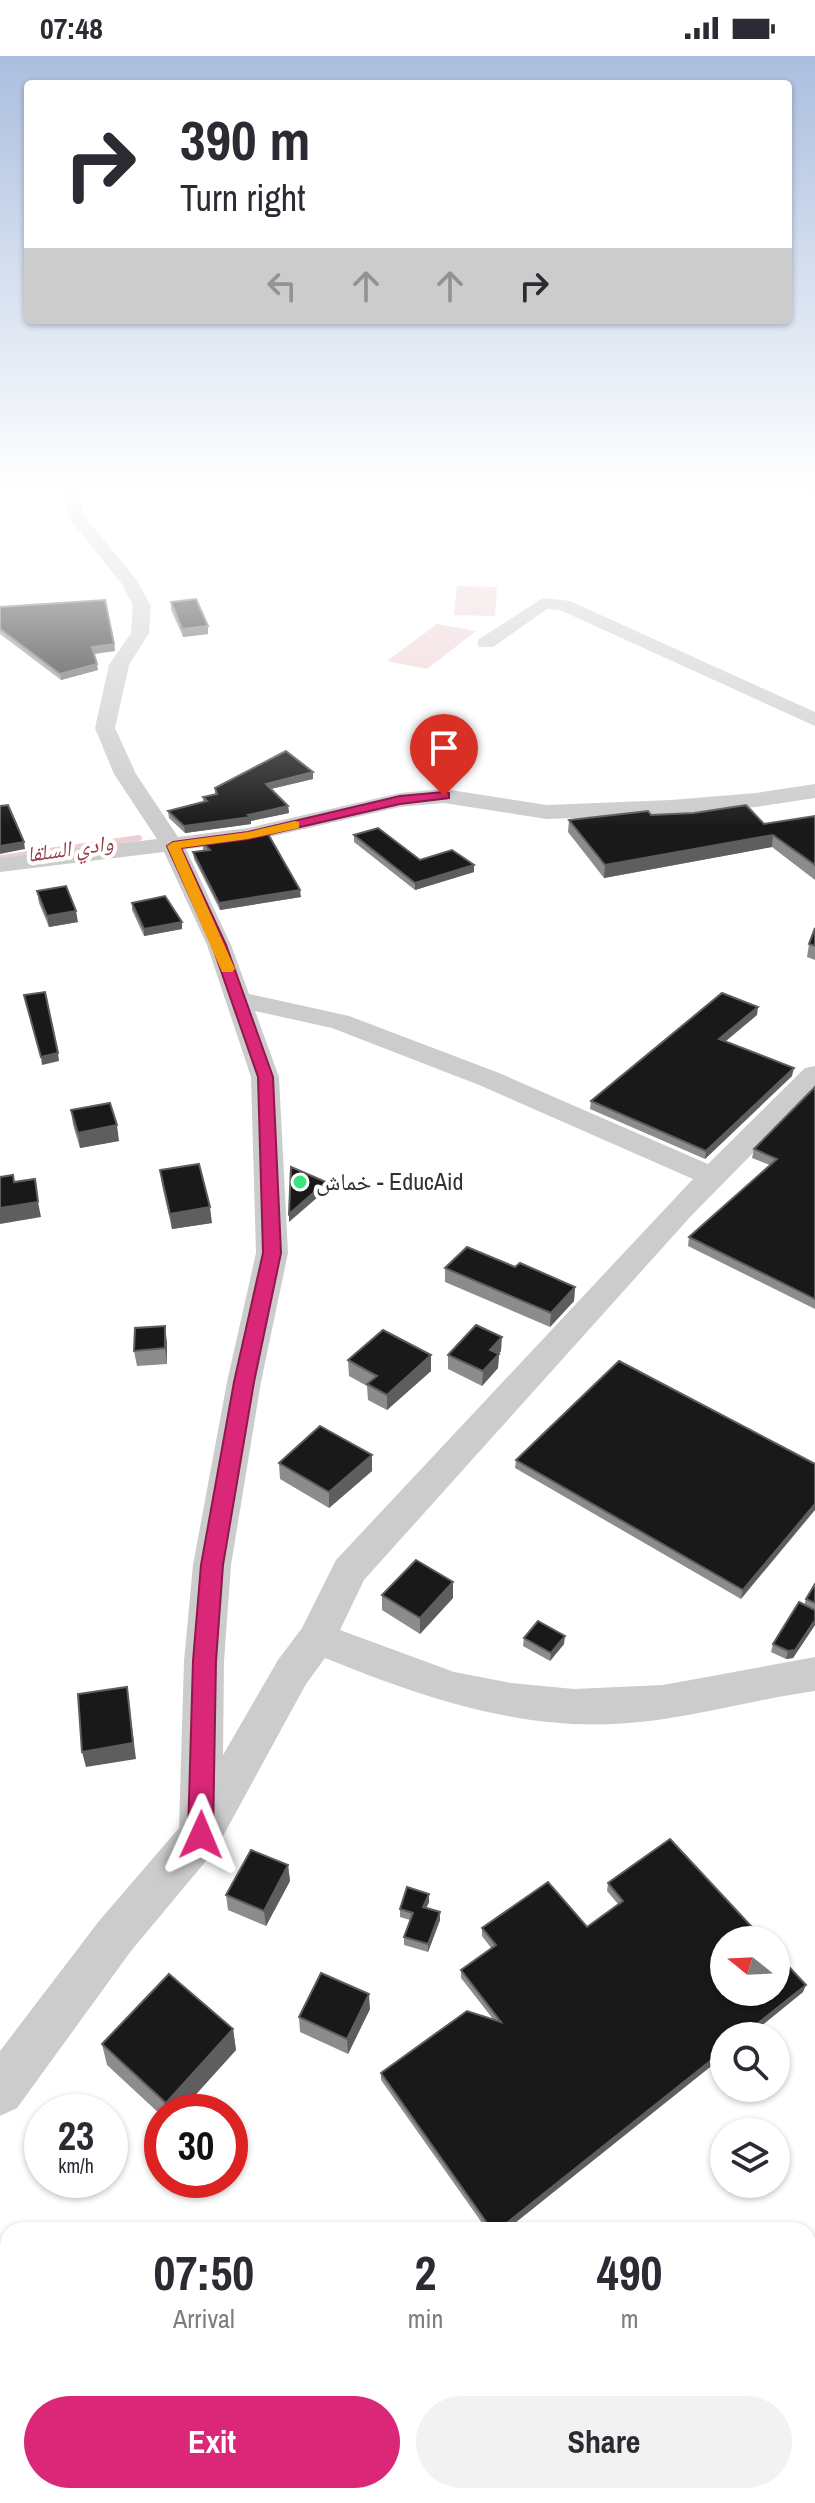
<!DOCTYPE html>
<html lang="en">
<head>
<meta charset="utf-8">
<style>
	:root { --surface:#fff; --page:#f2f2f3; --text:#2b2b33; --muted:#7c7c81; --accent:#db2777 }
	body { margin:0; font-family:"Archivo Narrow","Noto Naskh Arabic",sans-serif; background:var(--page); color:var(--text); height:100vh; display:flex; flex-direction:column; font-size:30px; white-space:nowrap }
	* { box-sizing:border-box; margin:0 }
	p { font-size:26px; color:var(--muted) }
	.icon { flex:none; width:44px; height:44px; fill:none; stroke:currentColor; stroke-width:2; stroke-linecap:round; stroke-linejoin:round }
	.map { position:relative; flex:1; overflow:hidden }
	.panel { position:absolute; left:0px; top:2166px; width:816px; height:282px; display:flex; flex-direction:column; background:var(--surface); border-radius:24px 24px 0 0; box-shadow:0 2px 6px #0004 }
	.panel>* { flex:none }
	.guide { position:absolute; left:24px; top:24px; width:768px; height:244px; border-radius:8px; box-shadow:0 2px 6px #0004; background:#fff; color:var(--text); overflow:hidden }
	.needle { width:52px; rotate:288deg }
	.fabs { position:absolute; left:710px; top:1870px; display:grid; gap:16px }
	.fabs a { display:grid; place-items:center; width:80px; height:80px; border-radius:50%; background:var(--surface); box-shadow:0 2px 6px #0004; font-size:40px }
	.speed { position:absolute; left:24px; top:2038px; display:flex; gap:16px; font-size:40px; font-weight:700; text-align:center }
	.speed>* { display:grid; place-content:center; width:104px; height:104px; border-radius:50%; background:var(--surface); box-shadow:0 2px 6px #0004; line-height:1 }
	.speed small { font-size:20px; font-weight:400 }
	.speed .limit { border:12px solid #d22; background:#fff; color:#111 }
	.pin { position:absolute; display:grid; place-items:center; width:68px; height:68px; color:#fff; margin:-82px -34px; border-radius:50% 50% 50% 0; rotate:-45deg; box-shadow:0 0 8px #0007 }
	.pin .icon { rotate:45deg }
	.me { position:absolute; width:88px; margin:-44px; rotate:1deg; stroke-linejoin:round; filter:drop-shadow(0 0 6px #0008) }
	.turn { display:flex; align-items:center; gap:28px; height:168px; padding:0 24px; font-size:36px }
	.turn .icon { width:104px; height:104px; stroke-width:2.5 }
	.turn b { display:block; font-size:56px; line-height:68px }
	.lanes { display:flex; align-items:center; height:76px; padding:0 24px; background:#0003; justify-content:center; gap:40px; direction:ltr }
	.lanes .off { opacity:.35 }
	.eta { display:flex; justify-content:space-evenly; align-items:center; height:136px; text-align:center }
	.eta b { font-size:48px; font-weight:700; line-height:56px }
	.cta { display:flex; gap:16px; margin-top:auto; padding:16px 24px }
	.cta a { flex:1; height:92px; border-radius:48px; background:var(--accent); color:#fff; font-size:32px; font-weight:700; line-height:92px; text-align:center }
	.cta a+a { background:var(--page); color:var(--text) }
	.status { display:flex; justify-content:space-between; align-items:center; height:56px; padding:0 40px; background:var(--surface); direction:ltr }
	.status svg { height:22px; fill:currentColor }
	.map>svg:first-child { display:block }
	.water { fill:#edced2 }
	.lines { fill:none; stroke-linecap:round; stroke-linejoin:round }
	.stream { stroke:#edced2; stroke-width:6 }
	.minor { fill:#ccc; fill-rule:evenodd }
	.wall { fill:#8c8c8c }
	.shaded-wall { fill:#5e5e5e }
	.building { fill:#191919; stroke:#5e5e5e; stroke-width:2 }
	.route { fill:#db2777; stroke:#8e194d; stroke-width:2 }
	.slow { fill:#f59e0b }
	.poi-dot { fill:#3ae380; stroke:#fff; stroke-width:3 }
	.labels { text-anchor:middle; stroke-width:8; stroke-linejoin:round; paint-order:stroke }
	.far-water-label { font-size:22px; font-style:italic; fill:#95404b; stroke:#fff }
	.poi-label { font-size:24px; fill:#323232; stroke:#fff; text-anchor:start }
</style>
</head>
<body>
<div class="status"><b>07:48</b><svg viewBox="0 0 49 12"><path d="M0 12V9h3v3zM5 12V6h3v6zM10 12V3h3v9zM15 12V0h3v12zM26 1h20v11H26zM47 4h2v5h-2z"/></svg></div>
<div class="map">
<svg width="815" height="2447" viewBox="0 0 815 2447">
	<rect width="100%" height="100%" fill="#fff"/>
	<g class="water">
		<polygon points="457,530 497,531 495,560 454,559"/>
		<polygon points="437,568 476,575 427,613 387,605"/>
	</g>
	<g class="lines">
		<polyline class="stream" points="0,802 139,782"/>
		<g class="minor">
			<path d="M62,428H78L84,460L136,523L151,550L149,577L129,609L115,672L136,718L178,781L248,772L400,737L444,733L547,749L671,744L756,737L815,728V742L756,751L671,758L547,763L444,747L400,751L248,786L186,793L231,889L249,938L349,960L499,1017L708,1108L805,1012L815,1010V1034L691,1160L364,1524L340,1574L454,1616L511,1627L574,1633L663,1629L815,1601V1635C756,1643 699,1660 640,1666C528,1678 426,1643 325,1602L306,1628L216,1793L131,1895L17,2052L0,2060V1995L99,1865L179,1772L184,1605L193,1509L227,1326L256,1197L251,1021L207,889L164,796L0,816V802L157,783L114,718L95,672L109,609L131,577L133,550L122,528L68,461ZM255,955L332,972L479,1029L693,1123L336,1504L302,1572L278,1604L223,1699L224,1605L231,1509L261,1326L288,1197L279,1021Z"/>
			<polygon points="791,428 815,430 815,441 793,431"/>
			<polygon points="543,542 570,545 815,656 815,670 560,554 547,553 493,591 479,591 477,587 479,583"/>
		</g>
	</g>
	<g class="wall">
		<polygon points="171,546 208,570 208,578 183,581 171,554"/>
		<polygon points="0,551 114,588 115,595 94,598 98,614 61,624 0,578"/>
		<polygon points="313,716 313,723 271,733 288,750 289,757 251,765 251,768 185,777 169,762 168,755 203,746 203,741 215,738 215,732"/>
		<polygon points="651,759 764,768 815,760 815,824 772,791 604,822 568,776 569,764"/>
		<polygon points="354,779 420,804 474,816 415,834 354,786"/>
		<polygon points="203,787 301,841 220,854 194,803 193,796 203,794"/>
		<polygon points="37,835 78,866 49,871 39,847"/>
		<polygon points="132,847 182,873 144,880 132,854"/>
		<polygon points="815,872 815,904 807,901 809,888"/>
		<polygon points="757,959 725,986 792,1020 705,1103 590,1053 591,1045"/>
		<polygon points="815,1031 815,1253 688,1190 689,1181 770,1109 752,1102 754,1093"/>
		<polygon points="71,1054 119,1085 80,1092 73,1069"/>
		<polygon points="160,1114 212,1167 172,1173 162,1129"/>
		<polygon points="515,1211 575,1231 574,1245 550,1271 445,1226 445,1212"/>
		<polygon points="167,1286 167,1308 137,1310 134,1295"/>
		<polygon points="501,1295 499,1298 498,1312 482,1330 448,1313 448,1299"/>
		<polygon points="348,1304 431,1315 387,1354 368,1344 367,1330 349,1320"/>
		<polygon points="516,1404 815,1408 741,1543 515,1412"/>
		<polygon points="279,1407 372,1415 329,1452 280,1423"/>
		<polygon points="815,1528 815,1569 793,1602 786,1603 771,1596 773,1588 804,1549 806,1543"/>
		<polygon points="382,1539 453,1542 420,1578 382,1554"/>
		<polygon points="524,1582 564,1588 550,1605 523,1590"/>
		<polygon points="288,1809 290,1825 266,1870 228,1854 226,1839"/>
		<polygon points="608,1827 803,1936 506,2174 487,2174 381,2024 381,2017 493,1963 461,1922 461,1914 492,1893 482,1880 482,1872 587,1871 618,1848 607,1835"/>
		<polygon points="429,1838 429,1846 426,1852 440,1856 440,1864 428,1896 404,1889 404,1881 410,1864 400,1861 400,1853"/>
		<polygon points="370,1953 348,1998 300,1976 299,1961"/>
		<polygon points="233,1973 236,1994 180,2056 162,2056 162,2060 107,2009 102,1988"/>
	</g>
	<g class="shaded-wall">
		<polygon points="208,570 208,578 183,581 182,573"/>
		<polygon points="114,588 115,595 93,598 92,591"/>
		<polygon points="97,608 98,614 61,624 60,618"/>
		<polygon points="313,716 313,723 266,734 266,728"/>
		<polygon points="288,750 289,757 251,765 251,768 185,777 184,770 248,759"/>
		<polygon points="773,779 772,791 604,822 605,809"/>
		<polygon points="24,786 25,793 0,798 0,790"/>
		<polygon points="474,809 474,816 415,834 415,827"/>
		<polygon points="300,834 301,841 220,854 219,847"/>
		<polygon points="76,855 78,866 49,871 47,860"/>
		<polygon points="182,866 182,873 144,880 144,873"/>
		<polygon points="758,951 757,959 718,991 719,983"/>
		<polygon points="58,997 59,1005 42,1009 41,1001"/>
		<polygon points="794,1012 792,1020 705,1103 706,1095"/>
		<polygon points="117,1069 119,1085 80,1092 78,1077"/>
		<polygon points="326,1126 326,1134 289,1166 289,1158"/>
		<polygon points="38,1146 41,1161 0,1168 0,1152"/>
		<polygon points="210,1151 212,1167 172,1173 170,1158"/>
		<polygon points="575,1231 574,1245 550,1271 551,1257"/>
		<polygon points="165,1270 167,1286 167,1308 165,1292"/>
		<polygon points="502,1281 501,1295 489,1308 490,1294"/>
		<polygon points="499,1298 498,1312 482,1330 483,1315"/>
		<polygon points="431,1299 431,1315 387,1354 387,1339"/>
		<polygon points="372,1399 372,1415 329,1452 329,1436"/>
		<polygon points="815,1448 815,1454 741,1543 743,1534"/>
		<polygon points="453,1526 453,1542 420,1578 420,1562"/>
		<polygon points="815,1564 815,1569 793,1602 786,1603 788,1595"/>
		<polygon points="565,1580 564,1588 550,1605 551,1597"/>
		<polygon points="127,1631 136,1703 86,1711 82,1696"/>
		<polygon points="288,1809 290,1825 266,1870 264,1855"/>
		<polygon points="429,1838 429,1846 423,1859 423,1851"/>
		<polygon points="440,1856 440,1864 428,1896 428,1888"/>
		<polygon points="806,1929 803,1936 749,1980 742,1980"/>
		<polygon points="369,1938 370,1953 348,1998 347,1983"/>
		<polygon points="233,1973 236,1994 180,2056 168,2056 166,2047"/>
		<polygon points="724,1994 724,2000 506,2174 498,2174"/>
		<polygon points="0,2303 8,2330 8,2344 0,2348"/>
	</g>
	<g class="building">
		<polygon points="196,543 208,570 182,573 171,546"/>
		<polygon points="105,544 114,588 92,591 97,608 60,618 0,573 0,551"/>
		<polygon points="286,695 313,716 266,728 288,750 248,759 251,761 184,770 168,755 207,745 203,741 217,738 215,732"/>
		<polygon points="8,749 24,786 0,790 0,750"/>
		<polygon points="746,749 764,768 815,760 815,809 773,779 605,809 569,764 648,755 651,759 694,757"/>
		<polygon points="378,772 420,804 452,794 474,809 415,827 354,779"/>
		<polygon points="268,778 300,834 219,847 193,796 210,794 203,787"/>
		<polygon points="66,830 76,855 47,860 37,835"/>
		<polygon points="165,840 182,866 144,873 132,847"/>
		<polygon points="815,872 815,890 809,888"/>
		<polygon points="45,936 58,997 41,1001 24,939"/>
		<polygon points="722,937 758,951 719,983 794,1012 706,1095 591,1045"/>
		<polygon points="815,1031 815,1243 689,1181 777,1103 754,1093"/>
		<polygon points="110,1047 117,1069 78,1077 71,1054"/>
		<polygon points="199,1108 210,1151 170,1158 160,1114"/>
		<polygon points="291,1111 326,1126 289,1158"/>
		<polygon points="13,1119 14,1126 35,1123 38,1146 0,1152 0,1121"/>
		<polygon points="467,1191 515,1211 520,1207 575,1231 551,1257 445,1212"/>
		<polygon points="476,1269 502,1281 490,1294 499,1298 483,1315 448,1299"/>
		<polygon points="165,1270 165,1292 134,1295 135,1272"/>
		<polygon points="383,1274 431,1299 387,1339 367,1328 377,1320 348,1304"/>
		<polygon points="619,1305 815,1408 815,1448 743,1534 516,1404"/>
		<polygon points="320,1370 372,1399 329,1436 279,1407"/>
		<polygon points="416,1504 453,1526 420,1562 382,1539"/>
		<polygon points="815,1528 815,1547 806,1543"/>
		<polygon points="799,1546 815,1554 815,1564 795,1594 788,1595 773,1588"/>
		<polygon points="538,1565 565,1580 551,1597 524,1582"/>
		<polygon points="127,1631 133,1687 82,1696 78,1638"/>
		<polygon points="670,1783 764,1884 724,1884 724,1936 776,1936 776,1897 806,1929 742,1980 724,1980 724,1994 498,2174 492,2174 381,2017 467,1955 501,1966 461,1914 496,1889 482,1872 548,1826 587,1871 623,1845 608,1827"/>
		<polygon points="251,1794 288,1809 264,1855 226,1839"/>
		<polygon points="407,1831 429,1838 423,1851 440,1856 428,1888 404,1881 413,1857 400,1853"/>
		<polygon points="321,1917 369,1938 347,1983 299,1961"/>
		<polygon points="169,1918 233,1973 166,2047 102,1988"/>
		<polygon points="0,2311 4,2325 0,2328"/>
	</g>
	<linearGradient id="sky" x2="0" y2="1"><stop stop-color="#aabedf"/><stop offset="0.56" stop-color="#fff"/><stop offset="1" stop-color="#fff" stop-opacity="0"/></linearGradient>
	<rect width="815" height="771" fill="url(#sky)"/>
	<polygon class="route" points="444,736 449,737 449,742 400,748 248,783 181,792 226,889 273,1021 281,1197 254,1326 223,1509 216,1605 213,1779 210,1787 201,1790 192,1787 188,1779 193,1605 201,1509 234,1326 263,1197 258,1021 212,889 167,790 173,786 248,776 400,740"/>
	<polygon class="slow" points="295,765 299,766 299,772 248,783 181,792 235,913 232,916 222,916 167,790 173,786 248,776"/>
	<circle class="poi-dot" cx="300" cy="1126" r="8"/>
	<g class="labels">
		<g class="far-water-label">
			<text transform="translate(70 792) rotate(-8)" y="8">وادي السلقا</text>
		</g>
		<g class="poi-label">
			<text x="316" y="1134">خماش - EducAid</text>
		</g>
	</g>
</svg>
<div class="fabs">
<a><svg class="needle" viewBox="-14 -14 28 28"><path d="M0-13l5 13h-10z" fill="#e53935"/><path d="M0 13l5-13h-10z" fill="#7c7c81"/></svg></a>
<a><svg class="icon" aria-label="search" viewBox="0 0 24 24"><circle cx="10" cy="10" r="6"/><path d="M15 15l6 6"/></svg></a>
<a><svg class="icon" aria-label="layers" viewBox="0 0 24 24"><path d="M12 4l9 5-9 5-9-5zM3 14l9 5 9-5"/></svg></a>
</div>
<div class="speed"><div>23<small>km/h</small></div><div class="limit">30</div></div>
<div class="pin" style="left:444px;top:740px;background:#d93025"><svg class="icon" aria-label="arrive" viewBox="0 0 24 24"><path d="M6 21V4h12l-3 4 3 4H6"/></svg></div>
<svg class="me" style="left:201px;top:1779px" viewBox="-20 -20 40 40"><path d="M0-17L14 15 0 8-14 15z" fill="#db2777" stroke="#fff" stroke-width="4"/></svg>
<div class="guide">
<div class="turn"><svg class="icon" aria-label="right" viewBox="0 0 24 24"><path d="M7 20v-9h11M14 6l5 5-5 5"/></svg><div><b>390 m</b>Turn right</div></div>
<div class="lanes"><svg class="icon off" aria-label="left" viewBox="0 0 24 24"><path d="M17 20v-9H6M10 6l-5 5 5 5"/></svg><svg class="icon off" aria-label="ahead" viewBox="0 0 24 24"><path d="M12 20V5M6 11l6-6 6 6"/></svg><svg class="icon off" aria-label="ahead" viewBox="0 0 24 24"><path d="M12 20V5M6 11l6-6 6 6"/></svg><svg class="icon" aria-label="right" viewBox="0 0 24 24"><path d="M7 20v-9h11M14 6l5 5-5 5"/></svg></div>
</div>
<section class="panel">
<div class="eta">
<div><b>07:50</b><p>Arrival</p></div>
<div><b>2</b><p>min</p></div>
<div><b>490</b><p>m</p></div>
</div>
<div class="cta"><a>Exit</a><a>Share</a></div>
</section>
</div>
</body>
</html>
